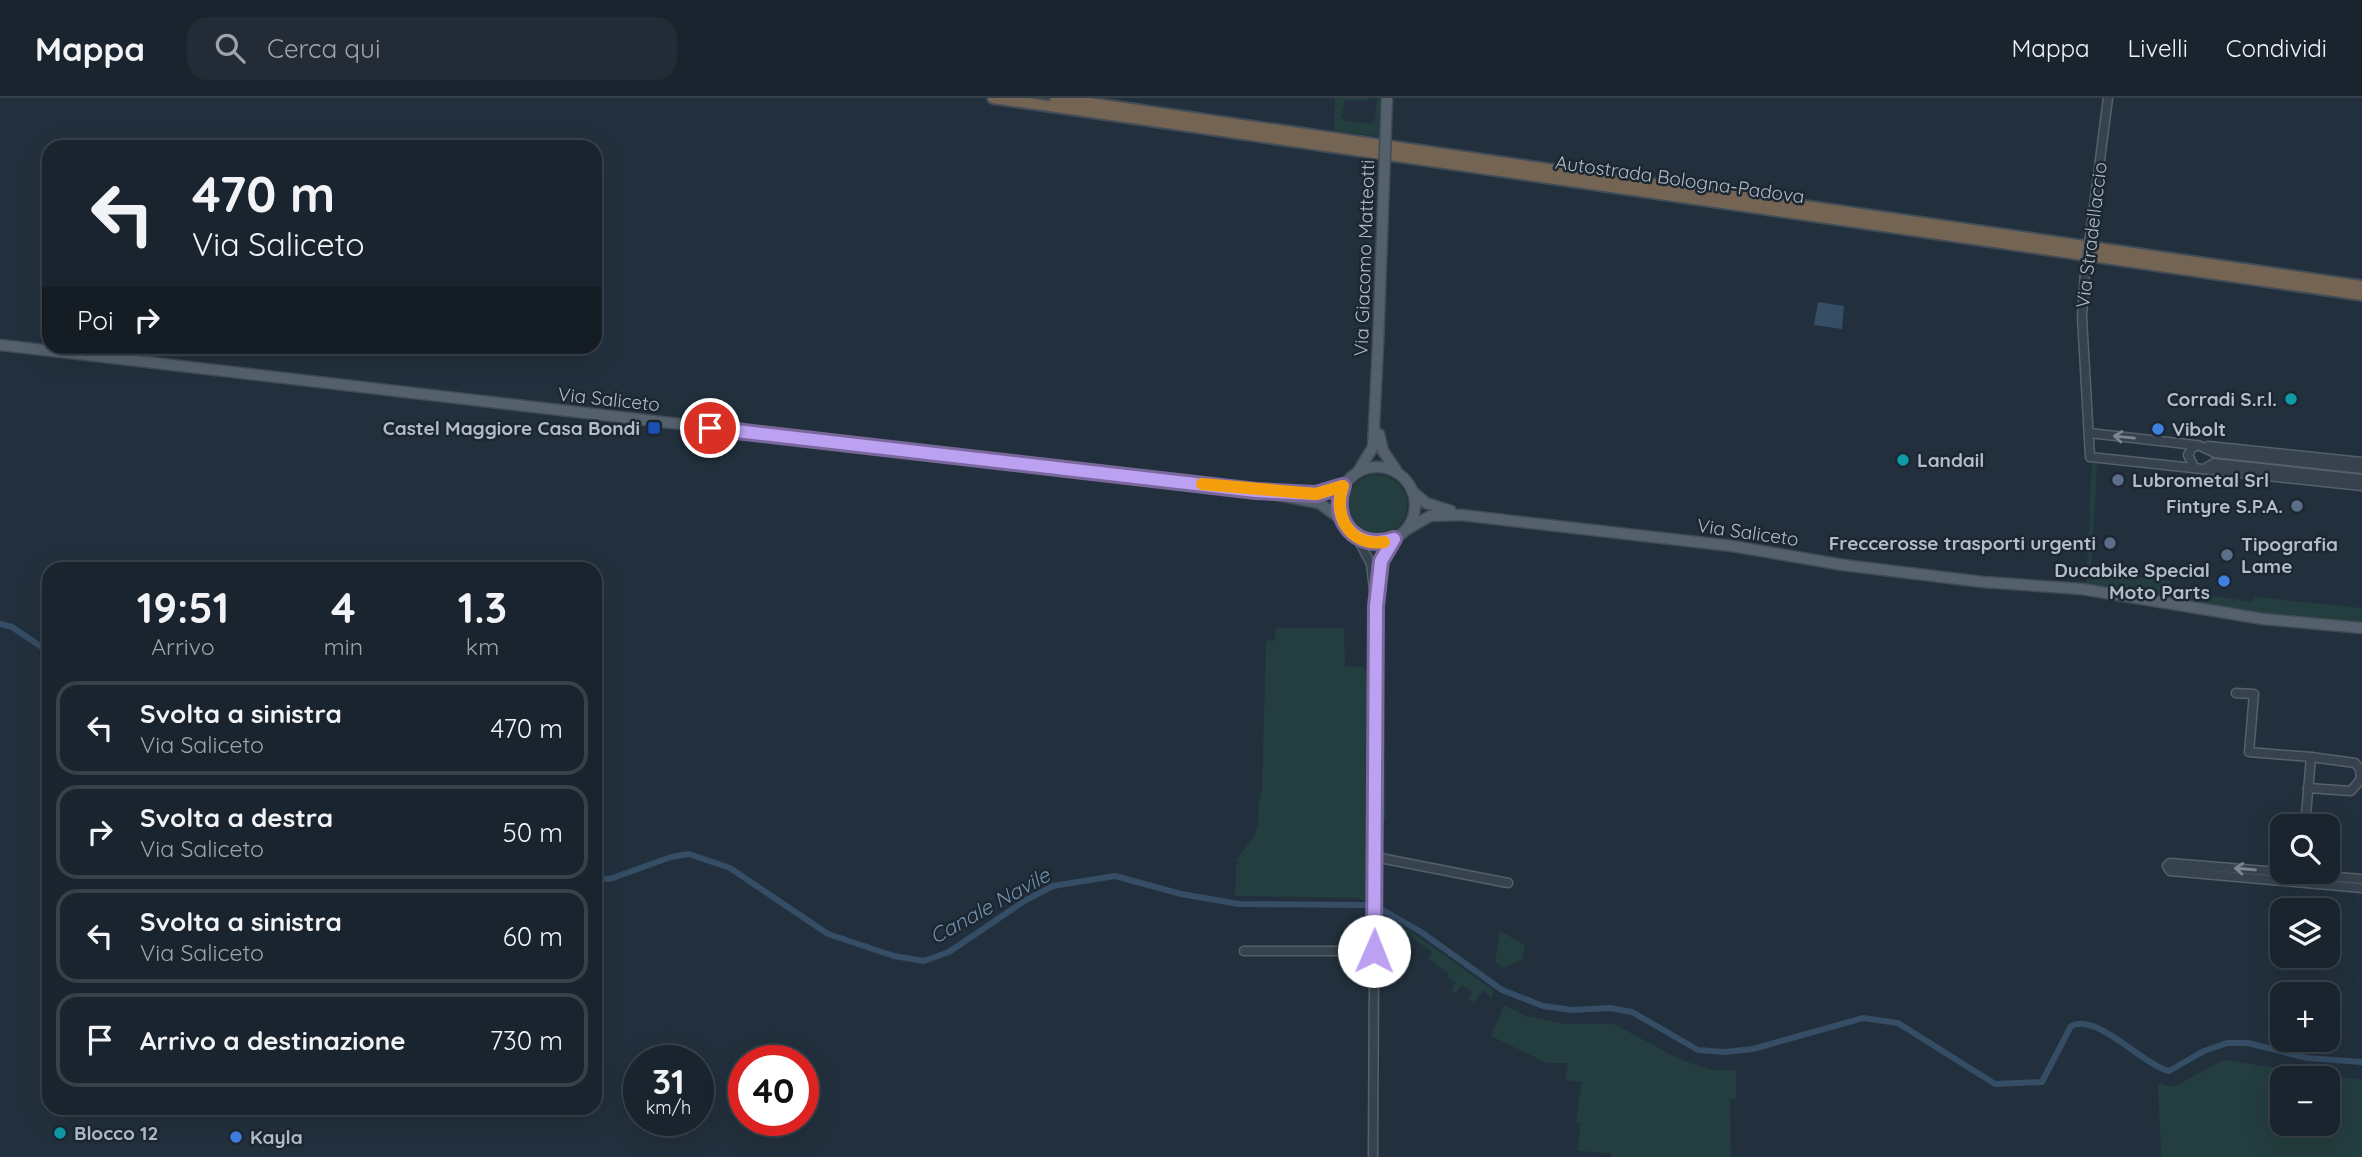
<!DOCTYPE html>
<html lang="it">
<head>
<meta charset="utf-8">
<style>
	:root { --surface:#1a242e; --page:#232c36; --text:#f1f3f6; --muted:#9fa4aa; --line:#38414a }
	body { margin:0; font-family:Quicksand,sans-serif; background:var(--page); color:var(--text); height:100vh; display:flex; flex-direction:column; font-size:26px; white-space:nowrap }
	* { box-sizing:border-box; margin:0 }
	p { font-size:23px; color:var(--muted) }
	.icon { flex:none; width:38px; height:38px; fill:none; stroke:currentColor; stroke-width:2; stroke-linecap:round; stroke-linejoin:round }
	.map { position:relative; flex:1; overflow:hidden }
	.details { position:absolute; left:42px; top:464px; width:560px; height:553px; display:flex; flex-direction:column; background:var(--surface); border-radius:21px; box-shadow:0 7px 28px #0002,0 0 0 2px var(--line) }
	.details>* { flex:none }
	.guide { position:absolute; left:42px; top:42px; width:560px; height:214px; border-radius:21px; box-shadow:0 7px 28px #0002,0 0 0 2px var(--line); background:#1a242e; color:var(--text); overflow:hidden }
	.buttons { position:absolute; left:2270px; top:716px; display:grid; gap:14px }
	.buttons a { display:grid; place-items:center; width:70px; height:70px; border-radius:14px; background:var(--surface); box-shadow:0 7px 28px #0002,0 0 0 2px var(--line); font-size:35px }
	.speed { position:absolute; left:623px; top:947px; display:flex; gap:14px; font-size:35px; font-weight:700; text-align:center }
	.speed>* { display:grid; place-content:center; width:91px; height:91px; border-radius:50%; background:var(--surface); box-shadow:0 7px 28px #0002,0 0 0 2px var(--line); line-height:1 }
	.speed small { font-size:18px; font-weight:400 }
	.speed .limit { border:10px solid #d22; background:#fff; color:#111 }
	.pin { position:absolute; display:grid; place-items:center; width:60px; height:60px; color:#fff; margin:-30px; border:4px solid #fff; border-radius:50%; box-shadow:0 2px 7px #0007 }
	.me { position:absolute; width:77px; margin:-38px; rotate:1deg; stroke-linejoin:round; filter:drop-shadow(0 0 5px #0008) }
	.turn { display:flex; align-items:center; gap:24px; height:147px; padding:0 35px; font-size:32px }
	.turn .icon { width:91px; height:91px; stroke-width:2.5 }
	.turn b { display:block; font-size:49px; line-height:60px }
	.then { display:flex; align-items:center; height:66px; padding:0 35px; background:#0003; gap:14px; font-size:26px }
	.eta { display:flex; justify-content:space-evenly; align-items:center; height:119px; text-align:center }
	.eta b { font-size:42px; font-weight:700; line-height:49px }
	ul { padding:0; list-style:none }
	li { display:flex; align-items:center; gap:21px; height:94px; margin:0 14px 10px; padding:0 21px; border:4px solid var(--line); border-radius:21px }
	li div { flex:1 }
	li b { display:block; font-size:26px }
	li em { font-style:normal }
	header { display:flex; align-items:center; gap:42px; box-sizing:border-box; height:98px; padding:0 35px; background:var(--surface); border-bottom:2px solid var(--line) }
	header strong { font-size:33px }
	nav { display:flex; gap:38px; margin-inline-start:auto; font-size:24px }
	.search { width:490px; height:63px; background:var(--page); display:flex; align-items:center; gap:18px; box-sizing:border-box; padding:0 24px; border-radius:21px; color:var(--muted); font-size:26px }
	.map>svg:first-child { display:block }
	.green { fill:#243d3e; fill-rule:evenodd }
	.water { fill:#354d65 }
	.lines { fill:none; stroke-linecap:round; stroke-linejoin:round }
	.canal { stroke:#354d65; stroke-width:6 }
	.minor-casing { stroke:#55606b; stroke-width:11 }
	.major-casing { stroke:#404b56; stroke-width:13 }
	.highway-casing { stroke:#424d58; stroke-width:14 }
	.minor { stroke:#36424d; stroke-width:8 }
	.major { stroke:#54616d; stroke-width:10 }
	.highway { stroke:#746453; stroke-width:10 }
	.minor-bridge-casing { stroke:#55606b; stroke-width:11; stroke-linecap:butt }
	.major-bridge-casing { stroke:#404b56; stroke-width:13; stroke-linecap:butt }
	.minor-bridge { stroke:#36424d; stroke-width:8 }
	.major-bridge { stroke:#54616d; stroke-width:10 }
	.oneway { stroke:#7a8691 }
	.route-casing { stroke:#7a689d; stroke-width:18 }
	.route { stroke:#bca0f2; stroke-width:12 }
	.slow { stroke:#f59e0b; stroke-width:12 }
	.culture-dot { fill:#0f9aa8; stroke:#1c2732; stroke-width:2.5 }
	.transit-dot { fill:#1a4fb4; stroke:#1c2732; stroke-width:2.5 }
	.shop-dot { fill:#3f7fe0; stroke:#1c2732; stroke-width:2.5 }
	.service-dot { fill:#5c6f8a; stroke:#1c2732; stroke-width:2.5 }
	.labels { text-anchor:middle; stroke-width:5; stroke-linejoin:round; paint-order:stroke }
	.street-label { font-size:19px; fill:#b2bdc9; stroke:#1c2732 }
	.poi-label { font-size:19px; font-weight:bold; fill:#b2bdc9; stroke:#1c2732; text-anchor:start }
	.water-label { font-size:21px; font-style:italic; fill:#7190ad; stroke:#1c2732 }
</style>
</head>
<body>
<header>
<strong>Mappa</strong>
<div class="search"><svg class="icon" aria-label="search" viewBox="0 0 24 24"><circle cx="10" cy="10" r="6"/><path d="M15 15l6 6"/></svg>Cerca qui</div>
<nav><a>Mappa</a><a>Livelli</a><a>Condividi</a></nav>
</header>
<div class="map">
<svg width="2362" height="1059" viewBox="0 0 2362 1059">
	<rect width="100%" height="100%" fill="#22303d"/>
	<g class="green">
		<polygon points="1335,0 1371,0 1366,3 1345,2 1341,19 1346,23 1371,26 1375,22 1377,0 1384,0 1382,39 1334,32"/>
		<polygon points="2092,364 2097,366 2091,475 2171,483 2170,491 2253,504 2254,499 2362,510 2362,526 2270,518 2086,488"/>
		<circle cx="1377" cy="407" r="30"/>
		<path d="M1276,530H1344L1345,568L1364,569L1365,573H1384L1386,720L1375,729L1374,805L1355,800L1235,798L1236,769L1239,764L1236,763C1243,752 1257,738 1258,724C1259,712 1258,705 1262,692L1266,543L1275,542Z"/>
		<polygon points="1385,815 1493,892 1492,900 1483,893 1473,905 1468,901 1472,894 1462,887 1456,895 1451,893 1456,884 1448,879 1449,876 1427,860 1432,854 1380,817"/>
		<polygon points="1500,833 1525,847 1522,862 1504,870 1495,864"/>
		<polygon points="1504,907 1526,918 1565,926 1614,926 1681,962 1712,972 1736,972 1736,1001 1730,1001 1731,1059 1611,1059 1611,1055 1578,1053 1581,1026 1576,1024 1582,984 1565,982 1568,965 1547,965 1491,938"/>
		<path d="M2224,962L2362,982V1059H2161L2158,985L2173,989ZM2328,980V1026H2282V980Z"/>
	</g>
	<polygon class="water" points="1818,204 1844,208 1842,231 1814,227"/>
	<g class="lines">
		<g class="canal">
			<polyline points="0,526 12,529 49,554"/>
			<path d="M595,780L610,781L671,759L689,756L730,770L828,836L894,858L924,863L949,854L1026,802L1053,788L1115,778L1181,796L1239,806L1366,807L1381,811L1421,834L1502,892L1543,908L1572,912L1610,910L1632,914L1698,952L1725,954L1753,951L1863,920L1898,925L1995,986L2042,984L2071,928C2096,914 2143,967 2169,973L2204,953L2227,945H2248L2307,960L2362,964"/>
		</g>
		<defs>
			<g id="minor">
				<polyline points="2091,131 2108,0"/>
				<polyline points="2085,174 2082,219 2090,359 2362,388"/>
				<polyline points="2089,335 2195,347"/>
				<polyline points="2208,348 2362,364"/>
				<polyline points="2194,369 2188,357 2192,350 2198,347 2215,355 2362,371"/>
				<polyline points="2207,369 2214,365 2362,381"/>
				<polyline points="1357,439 1371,466 1376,508 1373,1059"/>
				<polyline points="1378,488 1382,462 1394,441"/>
				<polyline points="2236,595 2254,596 2249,654 2311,659 2305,728"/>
				<polyline points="2308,690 2351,693 2361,681 2360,671 2355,665 2311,659"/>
				<polyline points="1375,759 1508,785"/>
				<polyline points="2362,781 2170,765 2167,768 2170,773 2362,790"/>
				<polyline points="1244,853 1374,853"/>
			</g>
			<g id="major">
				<polyline points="0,247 1257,393 1319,405 1341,421"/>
				<polyline points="1379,336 1383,353 1396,372"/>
				<circle cx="1377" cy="407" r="38"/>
				<polyline points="1359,372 1373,349 1378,247"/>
				<polyline points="1412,393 1426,405 1451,413"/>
				<polyline points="1303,395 1316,396 1343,388"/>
				<polyline points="1406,432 1430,418 1461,417 1732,448 1843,467 1983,484 2082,491 2263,521 2362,530"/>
			</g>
			<g id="highway">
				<polyline points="993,0 2362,197"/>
				<polyline points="1055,0 2362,188"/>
			</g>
		</defs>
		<use href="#minor" class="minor-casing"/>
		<use href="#major" class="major-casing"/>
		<use href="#highway" class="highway-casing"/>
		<use href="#minor" class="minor"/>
		<use href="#major" class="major"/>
		<use href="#highway" class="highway"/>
		<defs>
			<polyline id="minor-bridge" points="2085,174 2091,131"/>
			<polyline id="major-bridge" points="1378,247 1387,0"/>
		</defs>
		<use href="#minor-bridge" class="minor-bridge-casing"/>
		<use href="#major-bridge" class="major-bridge-casing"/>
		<use href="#minor-bridge" class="minor-bridge"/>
		<use href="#major-bridge" class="major-bridge"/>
	</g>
	<defs><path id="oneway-shaft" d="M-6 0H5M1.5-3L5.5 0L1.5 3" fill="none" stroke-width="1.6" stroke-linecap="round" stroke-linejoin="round" transform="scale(1.75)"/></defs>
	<g class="oneway">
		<use href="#oneway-shaft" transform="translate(2124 339) rotate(-174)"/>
		<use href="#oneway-shaft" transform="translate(2245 771) rotate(-175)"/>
	</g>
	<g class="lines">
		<defs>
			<path id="route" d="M710,330L1256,393L1316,396L1343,388C1330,423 1357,454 1394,441L1381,463L1376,508L1374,853"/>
		</defs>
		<use href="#route" class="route-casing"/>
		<use href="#route" class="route"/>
		<path class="slow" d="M1202,386L1316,396L1343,388C1332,417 1350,449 1384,444"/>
	</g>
	<g class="culture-dot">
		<circle cx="2291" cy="301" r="7"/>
		<circle cx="1903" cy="362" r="7"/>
		<circle cx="60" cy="1035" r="7"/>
	</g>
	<rect class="transit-dot" x="647" y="323" width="14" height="14" rx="3.5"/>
	<g class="shop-dot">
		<circle cx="2158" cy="331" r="7"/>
		<circle cx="2224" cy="483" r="7"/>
		<circle cx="236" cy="1039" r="7"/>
	</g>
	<g class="service-dot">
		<circle cx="2118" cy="382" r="7"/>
		<circle cx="2297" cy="408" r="7"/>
		<circle cx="2110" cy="445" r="7"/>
		<circle cx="2227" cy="457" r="7"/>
	</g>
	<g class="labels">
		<g class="street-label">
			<text transform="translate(1680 81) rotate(8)" y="7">Autostrada Bologna-Padova</text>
			<text transform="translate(2091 137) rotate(-83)" y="7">Via Stradellaccio</text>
			<text transform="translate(1364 160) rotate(-88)" y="7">Via Giacomo Matteotti</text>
			<text transform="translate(609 301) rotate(6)" y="7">Via Saliceto</text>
			<text transform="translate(1748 434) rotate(8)" y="7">Via Saliceto</text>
		</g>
		<g class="poi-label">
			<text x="2277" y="308" text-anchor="end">Corradi S.r.l.</text>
			<text x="640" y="337" text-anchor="end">Castel Maggiore Casa Bondi</text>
			<text x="2172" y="338">Vibolt</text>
			<text x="1917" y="369">Landail</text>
			<text x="2132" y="389">Lubrometal Srl</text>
			<text x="2283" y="415" text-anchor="end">Fintyre S.P.A.</text>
			<text x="2096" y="452" text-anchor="end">Freccerosse trasporti urgenti</text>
			<text x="2241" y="453">Tipografia<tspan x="2241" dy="22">Lame</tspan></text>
			<text x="2210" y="479" text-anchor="end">Ducabike Special<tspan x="2210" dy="22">Moto Parts</tspan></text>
			<text x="74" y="1042">Blocco 12</text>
			<text x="250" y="1046">Kayla</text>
		</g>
		<g class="water-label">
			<text transform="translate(990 808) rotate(-29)" y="7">Canale Navile</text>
		</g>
	</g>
</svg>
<div class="buttons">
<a><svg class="icon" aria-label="search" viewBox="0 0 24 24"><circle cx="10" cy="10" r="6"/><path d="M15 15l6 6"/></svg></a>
<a><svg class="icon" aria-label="layers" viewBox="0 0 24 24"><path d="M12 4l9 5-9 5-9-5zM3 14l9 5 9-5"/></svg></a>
<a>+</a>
<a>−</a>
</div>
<div class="speed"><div>31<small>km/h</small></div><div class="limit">40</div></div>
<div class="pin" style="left:710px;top:330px;background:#d93025"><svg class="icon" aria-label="arrive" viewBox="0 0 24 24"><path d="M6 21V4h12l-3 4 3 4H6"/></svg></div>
<svg class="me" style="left:1374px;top:853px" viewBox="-20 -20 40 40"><circle r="19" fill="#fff"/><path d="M0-13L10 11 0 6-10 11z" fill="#bca0f2"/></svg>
<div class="guide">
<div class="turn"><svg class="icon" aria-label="left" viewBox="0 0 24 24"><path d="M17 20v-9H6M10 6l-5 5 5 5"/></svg><div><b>470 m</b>Via Saliceto</div></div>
<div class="then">Poi<svg class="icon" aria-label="right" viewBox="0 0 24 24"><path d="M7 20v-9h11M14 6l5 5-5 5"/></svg></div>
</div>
<section class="details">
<div class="eta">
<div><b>19:51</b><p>Arrivo</p></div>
<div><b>4</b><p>min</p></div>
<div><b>1.3</b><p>km</p></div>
</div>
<ul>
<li><svg class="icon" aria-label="left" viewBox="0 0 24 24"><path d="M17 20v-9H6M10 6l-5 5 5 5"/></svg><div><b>Svolta a sinistra</b><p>Via Saliceto</p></div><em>470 m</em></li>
<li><svg class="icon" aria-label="right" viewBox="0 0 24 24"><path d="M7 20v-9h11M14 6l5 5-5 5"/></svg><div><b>Svolta a destra</b><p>Via Saliceto</p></div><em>50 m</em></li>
<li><svg class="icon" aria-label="left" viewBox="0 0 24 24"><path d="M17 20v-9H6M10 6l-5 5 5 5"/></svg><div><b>Svolta a sinistra</b><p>Via Saliceto</p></div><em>60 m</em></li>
<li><svg class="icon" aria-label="arrive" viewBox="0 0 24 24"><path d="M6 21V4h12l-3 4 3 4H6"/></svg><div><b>Arrivo a destinazione</b></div><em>730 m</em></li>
</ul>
</section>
</div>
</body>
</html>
